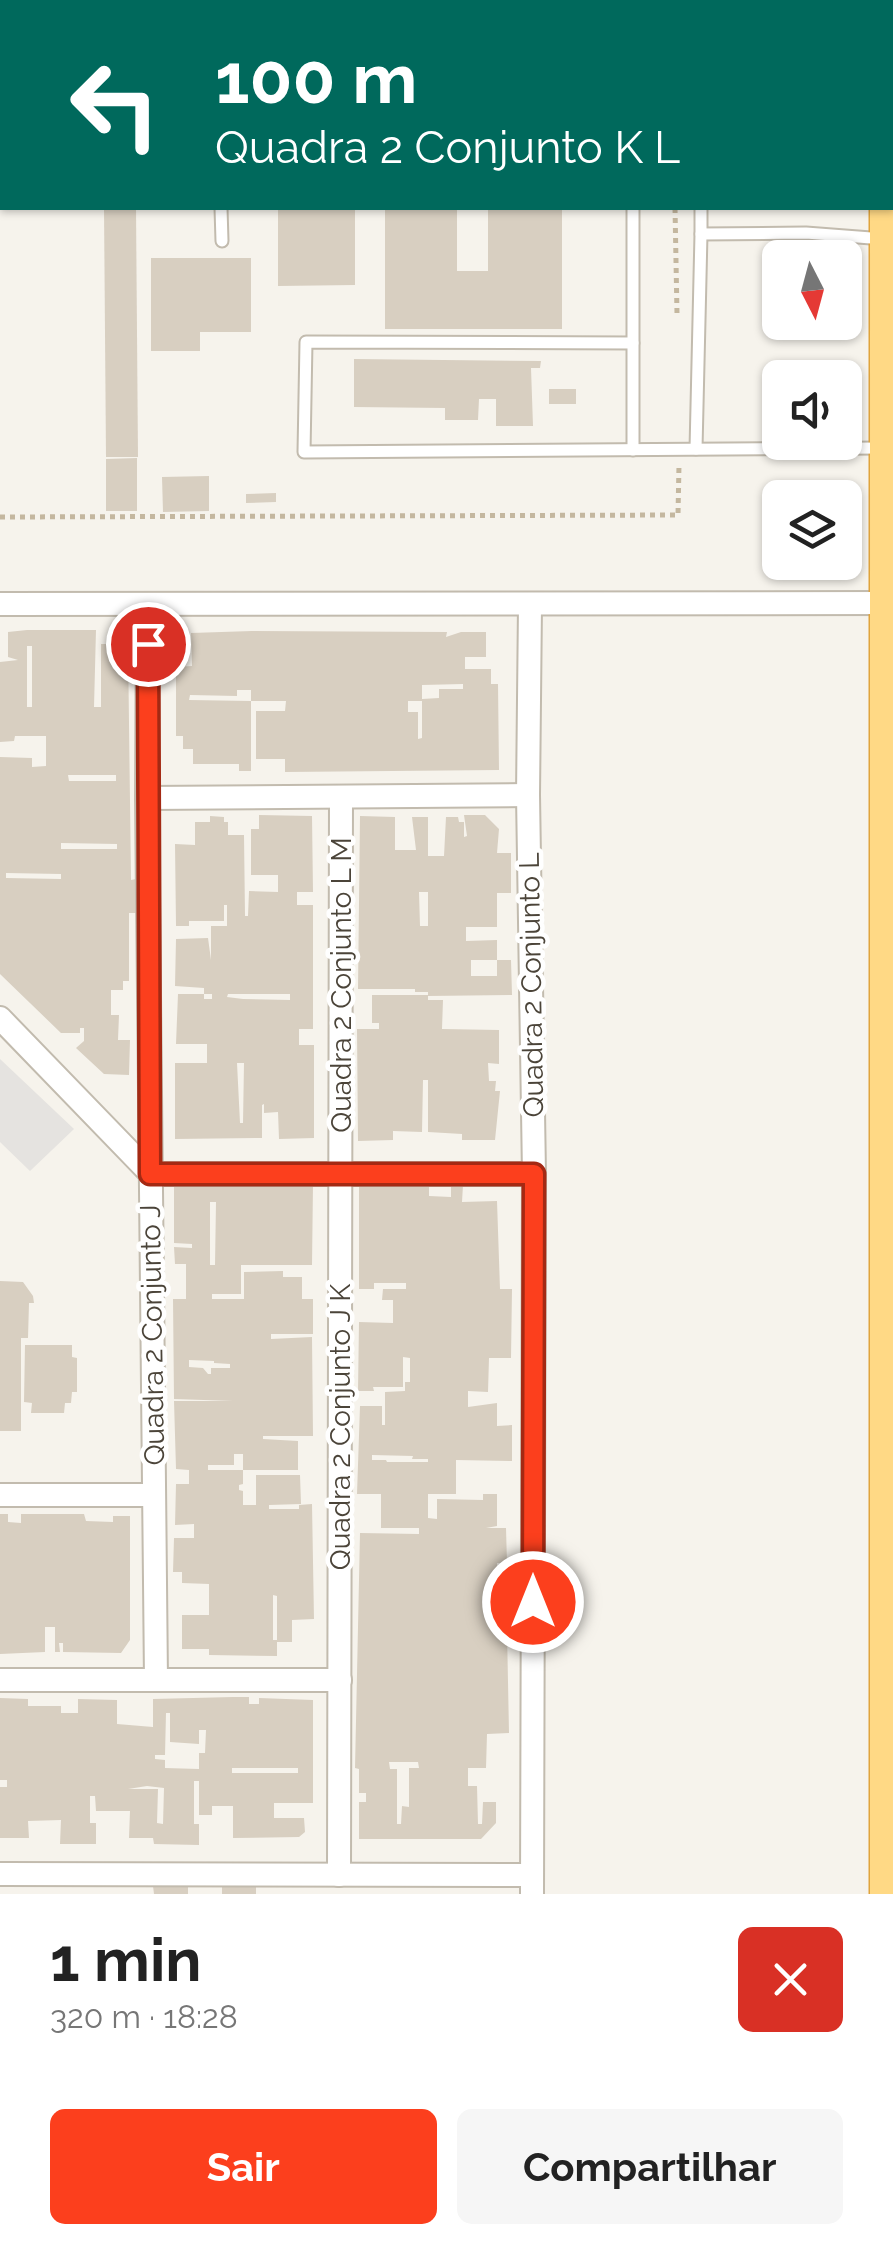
<!DOCTYPE html>
<html lang="pt">
<head>
<meta charset="utf-8">
<style>
	:root { --surface:#fff; --page:#f6f6f6; --text:#222; --muted:#767676; --accent:#fc3f1d }
	body { margin:0; font-family:Raleway,sans-serif; background:var(--page); color:var(--text); height:100vh; display:flex; flex-direction:column; font-size:38px; white-space:nowrap }
	* { box-sizing:border-box; margin:0 }
	p { font-size:32px; color:var(--muted) }
	.icon { flex:none; width:55px; height:55px; fill:none; stroke:currentColor; stroke-width:2; stroke-linecap:round; stroke-linejoin:round }
	.map { position:relative; height:1894px; overflow:hidden }
	.details { display:flex; flex-direction:column; background:var(--surface); flex:1 }
	.details>* { flex:none }
	.top-card { position:absolute; left:0px; top:0px; width:895px; height:210px; box-shadow:0 2px 8px #0004; background:#00695c; color:#fff; overflow:hidden }
	.needle { width:65px; rotate:174deg }
	.tools { position:absolute; left:762px; top:240px; display:grid; gap:20px }
	.tools a { display:grid; place-items:center; width:100px; height:100px; border-radius:15px; background:var(--surface); box-shadow:0 2px 8px #0004; font-size:50px }
	.pin { position:absolute; display:grid; place-items:center; width:85px; height:85px; color:#fff; margin:-42px; border:5px solid #fff; border-radius:50%; box-shadow:0 2px 10px #0007 }
	.me { position:absolute; width:110px; margin:-55px; rotate:0deg; stroke-linejoin:round; filter:drop-shadow(0 0 8px #0008) }
	.turn { display:flex; align-items:center; gap:35px; height:210px; padding:0 50px; font-size:45px }
	.turn .icon { width:130px; height:130px; stroke-width:2.5 }
	.turn b { display:block; font-size:70px; line-height:85px }
	.round { display:grid; place-items:center; flex:none; width:105px; height:105px; border-radius:15px; background:var(--page) }
	.headline { display:flex; align-items:center; justify-content:space-between; height:170px; padding:0 50px }
	h1 { font-size:60px; font-weight:700; line-height:75px }
	.cta { display:flex; gap:20px; margin-top:auto; padding:20px 50px }
	.cta a { flex:1; height:115px; border-radius:15px; background:var(--accent); color:#fff; font-size:40px; font-weight:700; line-height:115px; text-align:center }
	.cta a+a { background:var(--page); color:var(--text) }
	.map>svg:first-child { display:block }
	.parking { fill:#e5e3e0 }
	.building { fill:#d8cfc1; fill-rule:evenodd }
	.lines { fill:none; stroke-linecap:round; stroke-linejoin:round }
	.service-casing { stroke:#c2bbae; stroke-width:15 }
	.minor-casing { stroke:#c2bbae; stroke-width:26 }
	.trunk-casing { stroke:#e0a43c; stroke-width:41 }
	.path { stroke:#c4b79f; stroke-width:5; stroke-dasharray:5 5; stroke-linecap:butt }
	.service { stroke:#fff; stroke-width:11 }
	.minor { stroke:#fff; stroke-width:22 }
	.trunk { stroke:#ffd985; stroke-width:38 }
	.route-casing { stroke:#a42913; stroke-width:25 }
	.route { stroke:#fc3f1d; stroke-width:18 }
	.labels { text-anchor:middle; stroke-width:9; stroke-linejoin:round; paint-order:stroke }
	.street-label { font-size:28px; fill:#4b4439; stroke:#fff }
</style>
</head>
<body>
<div class="map">
<svg width="893" height="1894" viewBox="0 0 893 1894">
	<rect width="100%" height="100%" fill="#f6f3ec"/>
	<polygon class="parking" points="0,1059 74,1129 30,1171 0,1142"/>
	<g class="building">
		<polygon points="104,208 136,208 138,457 106,457"/>
		<polygon points="278,208 355,208 355,285 278,286"/>
		<polygon points="385,208 457,208 457,271 488,271 488,208 562,208 562,329 385,329"/>
		<polygon points="151,258 251,258 251,332 200,332 200,351 151,351"/>
		<polygon points="354,359 541,361 540,368 531,368 533,426 496,426 496,399 479,399 478,420 445,420 445,408 354,407"/>
		<rect x="549" y="389" width="27" height="15"/>
		<polygon points="137,458 137,511 106,511 106,459"/>
		<polygon points="209,476 209,511 163,512 162,477"/>
		<polygon points="276,493 276,502 246,503 246,494"/>
		<path d="M27,630H96L94,707H101V644H128L131,880L136,879V913H129V981H123V990H111V1015H119L118,1040H130L129,1075L104,1074L76,1048L84,1041V1028H80V1033H61L0,974V757L32,758V767L46,766V736H15L14,741L0,742V662L18,660L8,657V632ZM27,646H32V707H27ZM68,775H116V781H69ZM61,843L117,844V849H61ZM6,873L61,874V879L6,878Z"/>
		<path d="M252,631L447,632L446,637L461,632H486V657H465V669H491V684H498L499,770L285,772V759H256V711H285L286,701H251V690H237V696L190,695L189,700L251,701V771H239V764H193V749H183V736H176V667L192,666L191,633ZM463,684V689H439V698L422,699V738L418,739V712H408V701H422V685Z"/>
		<path d="M259,815L312,816L313,892H297V905H313V1029H299V1045H314V1138L279,1139L278,1112L264,1113V1104L262,1105V1138L175,1139V1063H207V1044H176L178,994H204V999H212V994H204V988L175,986L176,939L208,938L211,960V926H227V905H224V921H189V926H176L175,844L195,845V822H210V816L224,817V822H228V835H244L245,916H248L249,891L278,892V875H251V829H259ZM228,994H290V1000L243,999L227,997ZM237,1063H244L243,1123H240Z"/>
		<path d="M464,815H485L499,829L497,853H511V893H497V927H466V941L497,940V960H471V976H497V960H511L512,995L428,996V992H415V989H358L360,816L395,817V850H416L412,817H428V856H444L446,817H458L459,822H464V837L467,836ZM419,892H428V926H420Z"/>
		<polygon points="372,995 428,995 428,1000 443,1000 442,1029 499,1030 499,1064 488,1063 489,1081 496,1081 495,1091 500,1091 495,1140 462,1140 462,1134 428,1132 428,1080 423,1080 422,1132 393,1131 393,1140 358,1141 357,1029 379,1029 379,1023 372,1023"/>
		<path d="M174,1184H313L312,1265H241V1294H212V1299H244V1272L283,1271V1277H302V1299H313V1334H271V1339L312,1337L313,1436H263V1439L298,1441V1470H243V1454H234V1465H208V1470H243V1484L239,1485V1490L243,1491V1505H256V1475H300L301,1504L269,1505V1509H299V1505L312,1504L314,1619L292,1620V1642H277V1596L273,1595V1640H277V1656L209,1655V1649H182V1615H209V1584L182,1583V1572H173L174,1538H194V1524L175,1525L176,1484H189V1470L176,1469L174,1401H233L174,1399L173,1299H186V1264H175L174,1247L192,1248V1244L174,1243ZM210,1202H216L215,1265H210ZM189,1360L214,1361V1363L230,1364V1368H211V1374H208L203,1368L189,1367Z"/>
		<path d="M359,1184L429,1185V1196L451,1197V1186L463,1185L462,1202L497,1201L500,1289H512L511,1358H489L488,1392L468,1391V1407L497,1403V1426L512,1425V1461L456,1460V1494H428V1518L437,1519V1499L483,1500V1494H497V1526L486,1528H506L507,1563H497L498,1631H507L509,1733L487,1734L486,1768H468V1786H477L478,1824H482L483,1802H496V1823L481,1839H359V1802H366V1793H359V1769L355,1768L360,1533L419,1534V1528H381V1494H357L360,1406H382V1425H385V1392L405,1391V1382H410V1358L403,1357V1387H373L374,1391H358L359,1322L393,1323V1300H382L383,1289H406V1283H374V1289H359ZM372,1455L413,1456L412,1459H428V1462H387L386,1460H372ZM389,1762H418L419,1768H409V1807L402,1806L401,1824H397V1769H390Z"/>
		<polygon points="0,1281 23,1282 33,1296 34,1303 29,1303 28,1338 21,1338 21,1431 0,1431"/>
		<polygon points="25,1345 72,1345 72,1357 77,1358 77,1392 72,1392 71,1403 65,1403 64,1413 31,1413 32,1403 24,1402"/>
		<polygon points="0,1514 8,1514 8,1522 21,1523 21,1514 84,1514 86,1521 113,1522 113,1516 130,1516 130,1640 121,1653 63,1652 63,1643 59,1643 60,1652 55,1652 55,1627 45,1627 45,1652 0,1654"/>
		<path d="M233,1697H249V1704H259V1698L313,1700V1803H274V1818H304L305,1832L299,1837L233,1838V1806H212V1815H199V1781H194V1824H199V1845L154,1844L153,1838H129L130,1811H96L95,1796H90V1823H96V1844H60L61,1820L28,1821L29,1838H0V1787H7V1780H0V1698L28,1699V1706H61V1713H78V1699L117,1700V1724L153,1727V1699ZM166,1713H170V1742L199,1744V1730H206L205,1753H199V1769L165,1768V1760L155,1759V1755H165ZM232,1768H298V1773H232ZM147,1786L164,1788L163,1824L157,1823L158,1789H128Z"/>
		<polygon points="153,1886 188,1886 188,1894 154,1894"/>
		<polygon points="256,1886 256,1894 222,1894 222,1887"/>
	</g>
	<g class="lines">
		<defs>
			<g id="service">
				<polyline points="218,0 218,2"/>
				<polyline points="634,2 634,0"/>
				<polyline points="705,2 705,0"/>
				<polyline points="221,208 222,241"/>
				<polyline points="701,208 701,234 806,233 884,239"/>
				<polyline points="633,343 306,342 304,452 883,448"/>
				<polyline points="696,449 701,234"/>
				<polyline points="633,450 633,208"/>
			</g>
			<g id="minor">
				<polyline points="0,604 887,603"/>
				<polyline points="148,605 147,798 156,1680"/>
				<polyline points="530,605 528,795 534,1174 532,1894"/>
				<polyline points="147,798 528,795"/>
				<polyline points="0,1018 151,1174"/>
				<polyline points="151,1174 534,1174"/>
				<polyline points="0,1495 154,1495"/>
				<polyline points="0,1680 340,1680"/>
				<polyline points="0,1874 532,1875"/>
				<polyline points="339,1875 341,797"/>
			</g>
			<g id="trunk">
				<polyline points="889,2 889,0"/>
				<polyline points="889,208 889,1894"/>
			</g>
		</defs>
		<use href="#service" class="service-casing"/>
		<use href="#minor" class="minor-casing"/>
		<use href="#trunk" class="trunk-casing"/>
		<g class="path">
			<polyline points="675,208 677,314"/>
			<polyline points="0,517 678,515 679,465"/>
		</g>
		<use href="#service" class="service"/>
		<use href="#minor" class="minor"/>
		<use href="#trunk" class="trunk"/>
	</g>
	<g class="lines">
		<defs>
			<polyline id="route" points="148,644 150,1174 534,1174 533,1602"/>
		</defs>
		<use href="#route" class="route-casing"/>
		<use href="#route" class="route"/>
	</g>
	<g class="labels">
		<g class="street-label">
			<text transform="translate(341 985) rotate(-90)" y="10">Quadra 2 Conjunto L M</text>
			<text transform="translate(531 985) rotate(-91)" y="10">Quadra 2 Conjunto L</text>
			<text transform="translate(152 1335) rotate(-91)" y="10">Quadra 2 Conjunto J</text>
			<text transform="translate(340 1427) rotate(-90)" y="10">Quadra 2 Conjunto J K</text>
		</g>
	</g>
</svg>
<div class="tools">
<a><svg class="needle" viewBox="-14 -14 28 28"><path d="M0-13l5 13h-10z" fill="#e53935"/><path d="M0 13l5-13h-10z" fill="#767676"/></svg></a>
<a><svg class="icon" aria-label="sound" viewBox="0 0 24 24"><path d="M4 9h4l5-4v14l-5-4H4zM17 9q2 3 0 6"/></svg></a>
<a><svg class="icon" aria-label="layers" viewBox="0 0 24 24"><path d="M12 4l9 5-9 5-9-5zM3 14l9 5 9-5"/></svg></a>
</div>
<div class="pin" style="left:148px;top:644px;background:#d93025"><svg class="icon" aria-label="arrive" viewBox="0 0 24 24"><path d="M6 21V4h12l-3 4 3 4H6"/></svg></div>
<svg class="me" style="left:533px;top:1602px" viewBox="-20 -20 40 40"><circle r="17" fill="#fc3f1d" stroke="#fff" stroke-width="3"/><path d="M0-11L8 9 0 5-8 9z" fill="#fff"/></svg>
<div class="top-card">
<div class="turn"><svg class="icon" aria-label="left" viewBox="0 0 24 24"><path d="M17 20v-9H6M10 6l-5 5 5 5"/></svg><div><b>100 m</b>Quadra 2 Conjunto K L</div></div>
</div>
</div>
<section class="details">
<div class="headline"><div><h1>1 min</h1><p>320 m · 18:28</p></div><a class="round" style="background:#d93025;color:#fff"><svg class="icon" aria-label="close" viewBox="0 0 24 24"><path d="M6 6l12 12M18 6L6 18"/></svg></a></div>
<div class="cta"><a>Sair</a><a>Compartilhar</a></div>
</section>
</body>
</html>
